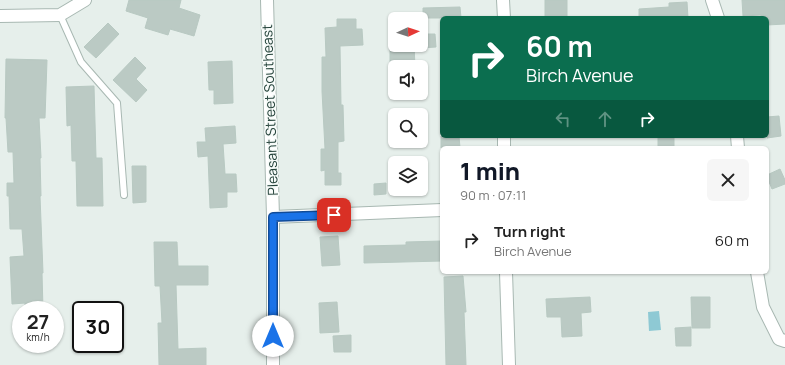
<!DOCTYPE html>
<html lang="en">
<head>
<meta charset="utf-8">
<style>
	:root { --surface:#fff; --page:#f6f6f6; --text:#222; --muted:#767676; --accent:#111827 }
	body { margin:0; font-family:Manrope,sans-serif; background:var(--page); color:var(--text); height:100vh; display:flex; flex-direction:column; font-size:15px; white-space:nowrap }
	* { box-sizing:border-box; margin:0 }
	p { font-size:13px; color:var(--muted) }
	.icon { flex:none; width:22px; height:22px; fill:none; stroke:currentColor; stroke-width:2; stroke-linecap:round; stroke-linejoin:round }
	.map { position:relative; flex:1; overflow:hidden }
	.panel { position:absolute; left:440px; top:146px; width:329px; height:128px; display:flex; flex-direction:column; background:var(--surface); border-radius:6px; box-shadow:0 1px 3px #0004 }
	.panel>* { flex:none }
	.hud { position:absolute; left:440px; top:16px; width:329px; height:122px; border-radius:6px; box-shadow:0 1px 3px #0004; background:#0b6e4f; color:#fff; overflow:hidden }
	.needle { width:26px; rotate:87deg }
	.fabs { position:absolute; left:388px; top:12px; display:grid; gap:8px }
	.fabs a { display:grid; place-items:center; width:40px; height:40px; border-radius:6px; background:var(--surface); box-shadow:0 1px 3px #0004; font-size:20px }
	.speed { position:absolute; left:12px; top:301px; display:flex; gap:8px; font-size:20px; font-weight:700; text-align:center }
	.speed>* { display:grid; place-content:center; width:52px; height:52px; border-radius:50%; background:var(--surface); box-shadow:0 1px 3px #0004; line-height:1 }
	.speed small { font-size:10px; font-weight:400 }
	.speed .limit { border:2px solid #111; border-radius:6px; background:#fff; color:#111 }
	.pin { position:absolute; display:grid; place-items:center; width:34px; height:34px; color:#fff; margin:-17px; border-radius:8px; box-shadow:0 2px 6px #0006 }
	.me { position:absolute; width:44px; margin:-22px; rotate:0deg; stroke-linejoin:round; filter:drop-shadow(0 0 3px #0008) }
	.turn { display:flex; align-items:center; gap:14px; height:84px; padding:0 20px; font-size:18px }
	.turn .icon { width:52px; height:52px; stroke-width:2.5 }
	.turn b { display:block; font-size:28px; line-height:34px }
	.lanes { display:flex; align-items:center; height:38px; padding:0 20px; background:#0003; justify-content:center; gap:20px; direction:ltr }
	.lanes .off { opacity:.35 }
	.round { display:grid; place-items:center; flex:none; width:42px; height:42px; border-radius:6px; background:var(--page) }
	.head { display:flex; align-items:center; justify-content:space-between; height:68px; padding:0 20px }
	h1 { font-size:24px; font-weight:800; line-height:30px; color:var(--accent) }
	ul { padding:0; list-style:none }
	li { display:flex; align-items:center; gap:12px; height:52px; padding:0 20px }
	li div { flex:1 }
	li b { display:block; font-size:15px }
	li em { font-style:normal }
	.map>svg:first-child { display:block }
	.water { fill:#8ec9d4 }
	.building { fill:#bbcac4; stroke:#b8c9c2 }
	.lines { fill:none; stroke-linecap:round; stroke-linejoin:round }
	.service-casing { stroke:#a8b8b2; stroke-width:8 }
	.minor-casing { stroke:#a8b8b2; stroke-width:14 }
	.service { stroke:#fff; stroke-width:6 }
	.minor { stroke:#fff; stroke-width:12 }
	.route-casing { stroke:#114b97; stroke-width:10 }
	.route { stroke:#1a73e8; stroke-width:7 }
	.labels { text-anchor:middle; stroke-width:3; stroke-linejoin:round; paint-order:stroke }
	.street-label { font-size:14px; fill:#24423a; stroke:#f7fbf9 }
</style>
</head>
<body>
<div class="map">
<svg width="785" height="365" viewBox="0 0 785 365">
	<rect width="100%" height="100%" fill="#e6efeb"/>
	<polygon class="water" points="659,311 661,330 649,331 648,312"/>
	<g class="building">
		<polygon points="129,0 181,0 179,8 200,15 194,36 170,29 168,35 145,28 148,18 126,11"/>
		<rect x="545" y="0" width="22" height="18"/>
		<polygon points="742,0 785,0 785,24 767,25 767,18 761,18 761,15 743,16"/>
		<polygon points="687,2 688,18 639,18 639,9 669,7 669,3"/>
		<polygon points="460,7 461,18 423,18 423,8"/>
		<polygon points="337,19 356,19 356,29 362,29 363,45 340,46 341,105 343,105 344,141 338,142 338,173 341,173 341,185 325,185 325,170 321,171 321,149 325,149 322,91 322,57 326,57 325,28 337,27"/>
		<polygon points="108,23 119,34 96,58 84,47"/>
		<polygon points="421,34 435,34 436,47 421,48"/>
		<polygon points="390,45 414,45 415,67 390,67"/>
		<polygon points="135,57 146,68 136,79 147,90 136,102 113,80"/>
		<polygon points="6,59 47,60 45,118 39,118 41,158 40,158 41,196 40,196 43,273 42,273 43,310 25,310 25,303 12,304 10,257 24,256 22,229 10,229 9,196 7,196 7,183 14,183 13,152 8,152 6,118 5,118"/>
		<polygon points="232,61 233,103 214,104 214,90 209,90 208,62"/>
		<polygon points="94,86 96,158 102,158 103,206 77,206 76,161 72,161 71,125 67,126 66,87"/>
		<polygon points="779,116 781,136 767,138 767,117"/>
		<polygon points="235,126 236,143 223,144 225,174 236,174 237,192 227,192 227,207 210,208 208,156 198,157 197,142 206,142 205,128"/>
		<polygon points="441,136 459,136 460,148 441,148"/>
		<rect x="658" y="136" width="16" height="12"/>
		<polygon points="132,166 146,166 146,202 133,203"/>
		<polygon points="780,169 785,180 785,184 772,189 767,177 767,175"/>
		<polygon points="386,183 386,194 374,195 374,184"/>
		<polygon points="338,236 340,265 322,266 320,237"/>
		<polygon points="442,241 442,261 364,263 364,246 406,245 406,242"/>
		<polygon points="154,242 177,242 178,266 208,266 208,285 176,285 178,349 206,348 206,365 159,365 158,323 162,323 160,286 155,286"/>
		<polygon points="463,276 466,312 464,312 466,365 446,365 444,277"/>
		<polygon points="590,297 591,312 581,313 582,336 562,337 561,317 547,317 546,299"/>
		<polygon points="691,297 710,297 710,328 692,328"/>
		<polygon points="337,302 339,332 320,333 319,303"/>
		<polygon points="691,327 691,346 676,346 675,328"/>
		<polygon points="351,335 351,352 334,352 333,336"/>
	</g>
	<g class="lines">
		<defs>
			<polyline id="service" points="60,15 81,62 117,103 124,195"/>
			<g id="minor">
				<polyline points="267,0 273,217 273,365"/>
				<polyline points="503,0 504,18"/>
				<polyline points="712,0 718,18"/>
				<polyline points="0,16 60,15 85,0"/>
				<polyline points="504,136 504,148"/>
				<polyline points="737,136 738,148"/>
				<polyline points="273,217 442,210"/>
				<polyline points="506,272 509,365"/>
				<polyline points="757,272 763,307 779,339 785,341"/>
			</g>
		</defs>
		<use href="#service" class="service-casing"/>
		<use href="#minor" class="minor-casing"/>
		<use href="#service" class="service"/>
		<use href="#minor" class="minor"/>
	</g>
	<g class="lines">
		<defs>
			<polyline id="route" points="273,336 273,217 334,215"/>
		</defs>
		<use href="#route" class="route-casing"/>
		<use href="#route" class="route"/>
	</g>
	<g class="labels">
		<g class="street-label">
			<text transform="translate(270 110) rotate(-92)" y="5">Pleasant Street Southeast</text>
		</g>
	</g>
</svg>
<div class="fabs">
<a><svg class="needle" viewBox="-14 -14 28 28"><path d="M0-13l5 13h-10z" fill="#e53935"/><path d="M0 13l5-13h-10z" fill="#767676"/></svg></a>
<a><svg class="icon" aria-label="sound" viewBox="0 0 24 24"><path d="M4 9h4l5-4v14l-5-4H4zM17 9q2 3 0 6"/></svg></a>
<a><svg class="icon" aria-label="search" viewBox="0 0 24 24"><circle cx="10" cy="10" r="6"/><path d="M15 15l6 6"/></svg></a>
<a><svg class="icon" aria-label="layers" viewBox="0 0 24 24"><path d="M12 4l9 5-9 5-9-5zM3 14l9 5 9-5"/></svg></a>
</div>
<div class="speed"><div>27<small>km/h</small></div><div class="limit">30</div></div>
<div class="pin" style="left:334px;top:215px;background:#d93025"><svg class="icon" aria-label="arrive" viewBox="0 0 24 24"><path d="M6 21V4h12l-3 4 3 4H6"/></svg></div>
<svg class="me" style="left:273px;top:336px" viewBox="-20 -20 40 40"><circle r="19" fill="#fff"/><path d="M0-13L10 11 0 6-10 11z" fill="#1a73e8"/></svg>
<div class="hud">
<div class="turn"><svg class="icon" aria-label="right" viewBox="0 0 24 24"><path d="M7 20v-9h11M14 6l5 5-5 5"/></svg><div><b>60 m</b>Birch Avenue</div></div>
<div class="lanes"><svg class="icon off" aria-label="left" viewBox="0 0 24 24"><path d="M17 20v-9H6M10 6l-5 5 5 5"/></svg><svg class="icon off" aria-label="ahead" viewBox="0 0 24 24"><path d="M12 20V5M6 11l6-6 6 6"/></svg><svg class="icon" aria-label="right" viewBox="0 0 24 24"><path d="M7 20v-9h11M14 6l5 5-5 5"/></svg></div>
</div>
<section class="panel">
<div class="head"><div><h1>1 min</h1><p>90 m · 07:11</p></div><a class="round"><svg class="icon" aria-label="close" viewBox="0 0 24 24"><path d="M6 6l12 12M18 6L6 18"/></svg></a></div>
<ul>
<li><svg class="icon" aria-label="right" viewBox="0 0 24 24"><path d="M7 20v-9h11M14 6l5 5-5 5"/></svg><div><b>Turn right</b><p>Birch Avenue</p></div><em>60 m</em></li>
</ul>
</section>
</div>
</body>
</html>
